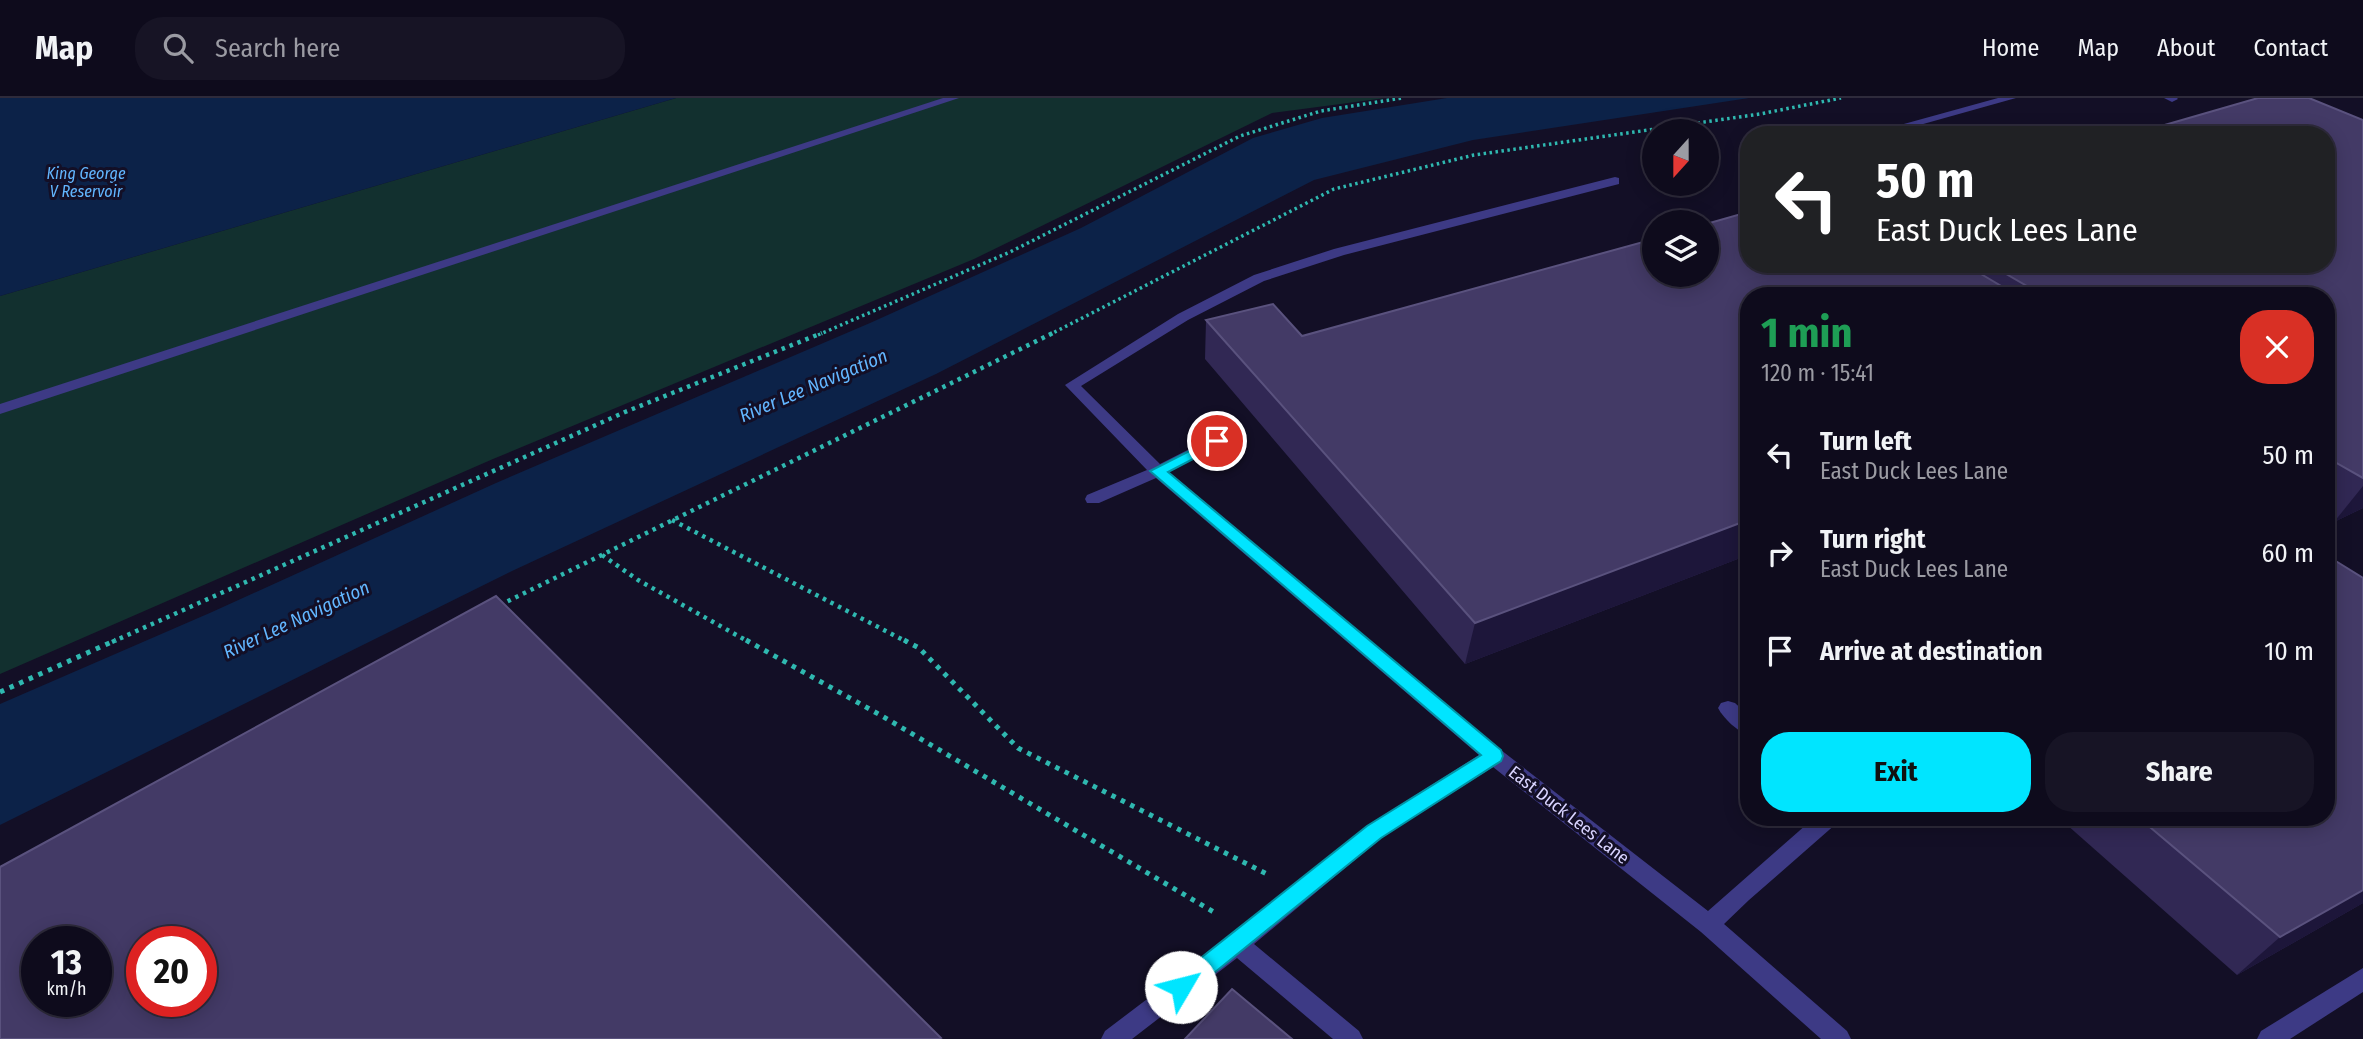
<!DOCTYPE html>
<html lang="en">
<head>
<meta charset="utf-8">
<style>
	:root { --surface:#0e0b1c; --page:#171425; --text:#f1f3f6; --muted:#9b9ba3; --line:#2e2b3b; --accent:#00e5ff }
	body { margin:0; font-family:"Fira Sans Condensed",sans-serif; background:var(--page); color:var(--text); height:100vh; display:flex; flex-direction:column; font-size:26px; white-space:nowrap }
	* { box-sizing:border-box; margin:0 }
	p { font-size:23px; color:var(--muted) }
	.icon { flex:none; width:38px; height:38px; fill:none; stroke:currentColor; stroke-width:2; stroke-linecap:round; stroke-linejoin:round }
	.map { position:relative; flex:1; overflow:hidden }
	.sheet { position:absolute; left:1740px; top:189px; width:595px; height:539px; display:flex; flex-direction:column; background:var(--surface); border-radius:28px; box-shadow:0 4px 18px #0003,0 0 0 2px var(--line) }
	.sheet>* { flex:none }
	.guide { position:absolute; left:1740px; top:28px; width:595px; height:147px; border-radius:28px; box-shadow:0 4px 18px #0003,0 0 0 2px var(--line); background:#202124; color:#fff; overflow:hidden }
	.needle { width:46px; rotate:201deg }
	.buttons { position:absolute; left:1642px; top:21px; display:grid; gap:14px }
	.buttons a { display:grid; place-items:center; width:77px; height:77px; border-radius:50%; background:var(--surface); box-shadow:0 4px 18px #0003,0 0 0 2px var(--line); font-size:35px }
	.speed { position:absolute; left:21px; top:828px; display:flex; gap:14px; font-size:35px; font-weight:700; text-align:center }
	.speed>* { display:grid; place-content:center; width:91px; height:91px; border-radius:50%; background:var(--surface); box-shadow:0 4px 18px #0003,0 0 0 2px var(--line); line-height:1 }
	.speed small { font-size:18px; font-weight:400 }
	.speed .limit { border:10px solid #d22; background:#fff; color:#111 }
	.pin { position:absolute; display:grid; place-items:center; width:60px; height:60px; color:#fff; margin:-30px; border:4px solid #fff; border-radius:50%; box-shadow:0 2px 7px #0007 }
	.me { position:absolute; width:77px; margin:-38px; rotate:53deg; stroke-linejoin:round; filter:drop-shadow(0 0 5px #0008) }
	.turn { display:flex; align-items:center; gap:24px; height:147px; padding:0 21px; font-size:32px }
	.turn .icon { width:91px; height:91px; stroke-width:2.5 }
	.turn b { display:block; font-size:49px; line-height:60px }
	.round { display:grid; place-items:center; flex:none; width:74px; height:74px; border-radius:28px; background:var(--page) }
	.overview { display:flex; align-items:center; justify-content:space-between; height:119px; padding:0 21px }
	h1 { font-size:42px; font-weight:700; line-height:52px; color:#1e9e55 }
	.primary-button { display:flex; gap:14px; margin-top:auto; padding:14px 21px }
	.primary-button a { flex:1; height:80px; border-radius:28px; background:var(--accent); color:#111; font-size:28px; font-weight:700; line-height:80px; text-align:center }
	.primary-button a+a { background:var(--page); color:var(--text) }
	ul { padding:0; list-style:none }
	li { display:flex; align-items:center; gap:21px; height:98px; padding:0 21px }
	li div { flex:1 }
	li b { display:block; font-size:26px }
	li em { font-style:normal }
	header { display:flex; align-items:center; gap:42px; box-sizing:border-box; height:98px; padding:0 35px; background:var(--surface); border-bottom:2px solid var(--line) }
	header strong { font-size:33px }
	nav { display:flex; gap:38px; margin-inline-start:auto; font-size:24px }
	.search { width:490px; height:63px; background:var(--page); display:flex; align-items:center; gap:18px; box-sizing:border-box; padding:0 24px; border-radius:28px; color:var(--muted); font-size:26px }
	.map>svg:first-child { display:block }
	.green { fill:#12302f }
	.water { fill:#0c2248 }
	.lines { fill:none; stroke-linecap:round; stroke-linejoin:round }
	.path-far2 { stroke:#2fb8b0; stroke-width:3.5; stroke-dasharray:2.5 3.5; stroke-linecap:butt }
	.path-far1 { stroke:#2fb8b0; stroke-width:4.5; stroke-dasharray:3.5 5; stroke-linecap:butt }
	.path { stroke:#2fb8b0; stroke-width:5; stroke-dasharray:4.5 6; stroke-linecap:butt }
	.minor { fill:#3d3a85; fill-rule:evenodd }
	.wall { fill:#312854 }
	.shaded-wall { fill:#1d163a }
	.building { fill:#433a66; stroke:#5a527e; stroke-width:2; fill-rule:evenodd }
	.route { fill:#00e5ff; stroke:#0095a6; stroke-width:2 }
	.labels { text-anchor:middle; stroke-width:6; stroke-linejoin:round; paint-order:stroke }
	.far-water-label { font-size:16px; font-style:italic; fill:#62b6ff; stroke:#130f26 }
	.street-label { font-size:18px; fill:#d9d4ff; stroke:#130f26 }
	.water-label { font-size:19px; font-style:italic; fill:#62b6ff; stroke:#130f26 }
</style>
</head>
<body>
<header>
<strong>Map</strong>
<div class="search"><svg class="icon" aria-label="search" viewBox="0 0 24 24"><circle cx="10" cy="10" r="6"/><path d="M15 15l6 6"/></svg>Search here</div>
<nav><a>Home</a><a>Map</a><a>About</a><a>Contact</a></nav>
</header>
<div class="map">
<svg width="2363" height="941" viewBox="0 0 2363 941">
	<rect width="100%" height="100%" fill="#130f26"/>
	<polygon class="green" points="676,0 1386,0 1272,15 974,161 493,361 0,576 0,198"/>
	<g class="water">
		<polygon points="0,0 676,0 0,198"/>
		<polygon points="1447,0 1749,0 1473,42 1314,82 936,276 512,473 0,727 0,606 212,514 496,385 870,225 1081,130 1253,40 1322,20"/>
	</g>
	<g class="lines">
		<g class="path-far2">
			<polyline points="818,237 1010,154 1240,38 1321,13 1402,0"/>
			<polyline points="1049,237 1334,91 1474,57 1760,16 1841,0"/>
		</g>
		<g class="path-far1">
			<polyline points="672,422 907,544"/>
			<polyline points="602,457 638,482 749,544"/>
			<polyline points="500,507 1053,235"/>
			<polyline points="112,544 625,314 822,235"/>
		</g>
		<g class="path">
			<polyline points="746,542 882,618 1217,816"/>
			<polyline points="904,542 919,550 1018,650 1267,776"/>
			<polyline points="0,594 116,542"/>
		</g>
		<g class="minor">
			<polygon points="943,0 959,0 0,316 0,306"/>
			<polygon points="1998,0 2016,0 1884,37 1864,37"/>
			<polygon points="2164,0 2177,0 2178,1 2172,4"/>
			<polygon points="1615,79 1619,80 1619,86 1344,157 1264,183 1188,222 1081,288 1160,366 1211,340 1223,340 1225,343 1223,346 1169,374 1501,652 1708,813 1815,719 1840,719 1837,725 1749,802 1724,826 1847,933 1851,941 1821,941 1701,834 1493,669 1381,740 1254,846 1359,933 1363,941 1333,941 1237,860 1132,941 1101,941 1105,933 1229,839 1367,728 1479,657 1156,380 1099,405 1087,405 1085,401 1087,397 1147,372 1065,287 1178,216 1254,177 1334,151"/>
			<path d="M1728,603L1735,605L1748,617V637C1737,633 1724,621 1718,610L1721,605Z"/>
			<polygon points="2363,870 2363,894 2290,941 2257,941 2261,933"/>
		</g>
	</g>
	<g class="wall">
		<polygon points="2363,22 2363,410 2334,424 2326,419 2326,198 1748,198 1748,457 1465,566 1205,261 1206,222 1302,238 1748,166 2326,166"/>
		<polygon points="2058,719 2326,719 2363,805 2237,877"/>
	</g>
	<g class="shaded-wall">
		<polygon points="2363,388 2363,410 2334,424"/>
		<polygon points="1748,422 1748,457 1465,566 1475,525"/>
		<polygon points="2363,792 2363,805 2237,877 2280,839"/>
	</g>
	<g class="building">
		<polygon points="2258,0 2309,0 2363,22 2363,380 2326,359 2326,198 2044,198 1989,166 2326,166 2326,37 2130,37"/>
		<polygon points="1748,114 1748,166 1964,166 2018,198 1748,198 1748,422 1475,525 1206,222 1273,206 1302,238 1654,141 1654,177 1706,177 1706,126"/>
		<polygon points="2326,457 2363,480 2363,792 2280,839 2138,719 2326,719"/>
		<path d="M496,498L941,940L939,941H0V769ZM37,844H96V903H37ZM142,844H201V903H142Z"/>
		<polygon points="1232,891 1292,941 1185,941"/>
	</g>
	<polygon class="route" points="1217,339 1224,343 1222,346 1168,374 1501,652 1503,658 1501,663 1381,740 1188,896 1181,899 1173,896 1170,889 1173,882 1367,728 1481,657 1150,373"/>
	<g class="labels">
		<g class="far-water-label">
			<text x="86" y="81">King George<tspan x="86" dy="18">V Reservoir</tspan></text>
		</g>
		<g class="street-label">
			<text transform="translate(1569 717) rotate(38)" y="6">East Duck Lees Lane</text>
		</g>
		<g class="water-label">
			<text transform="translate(813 287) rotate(-23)" y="7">River Lee Navigation</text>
			<text transform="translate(296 521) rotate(-25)" y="7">River Lee Navigation</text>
		</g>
	</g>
</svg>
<div class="buttons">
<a><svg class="needle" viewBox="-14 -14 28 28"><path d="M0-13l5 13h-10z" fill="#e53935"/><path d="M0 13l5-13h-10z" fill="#9b9ba3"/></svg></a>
<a><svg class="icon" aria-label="layers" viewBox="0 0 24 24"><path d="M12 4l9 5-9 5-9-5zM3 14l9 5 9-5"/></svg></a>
</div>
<div class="speed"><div>13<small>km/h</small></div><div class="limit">20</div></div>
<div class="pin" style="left:1217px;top:343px;background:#d93025"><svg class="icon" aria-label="arrive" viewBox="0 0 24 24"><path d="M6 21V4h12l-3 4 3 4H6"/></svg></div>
<svg class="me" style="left:1181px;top:889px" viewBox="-20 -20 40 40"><circle r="19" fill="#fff"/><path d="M0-13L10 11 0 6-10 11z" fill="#00e5ff"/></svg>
<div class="guide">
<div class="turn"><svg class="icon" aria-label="left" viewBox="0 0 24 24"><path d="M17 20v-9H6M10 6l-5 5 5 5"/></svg><div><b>50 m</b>East Duck Lees Lane</div></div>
</div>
<section class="sheet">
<div class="overview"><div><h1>1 min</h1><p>120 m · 15:41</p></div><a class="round" style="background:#d93025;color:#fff"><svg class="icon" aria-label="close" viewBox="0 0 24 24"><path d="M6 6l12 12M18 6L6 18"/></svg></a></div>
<ul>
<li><svg class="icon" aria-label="left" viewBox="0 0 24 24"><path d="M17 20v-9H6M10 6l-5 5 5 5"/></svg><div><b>Turn left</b><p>East Duck Lees Lane</p></div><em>50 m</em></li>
<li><svg class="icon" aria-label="right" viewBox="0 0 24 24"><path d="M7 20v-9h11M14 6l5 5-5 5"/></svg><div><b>Turn right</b><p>East Duck Lees Lane</p></div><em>60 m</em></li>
<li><svg class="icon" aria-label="arrive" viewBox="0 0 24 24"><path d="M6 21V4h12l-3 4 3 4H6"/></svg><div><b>Arrive at destination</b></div><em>10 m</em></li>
</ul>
<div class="primary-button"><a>Exit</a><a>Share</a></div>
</section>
</div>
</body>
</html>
